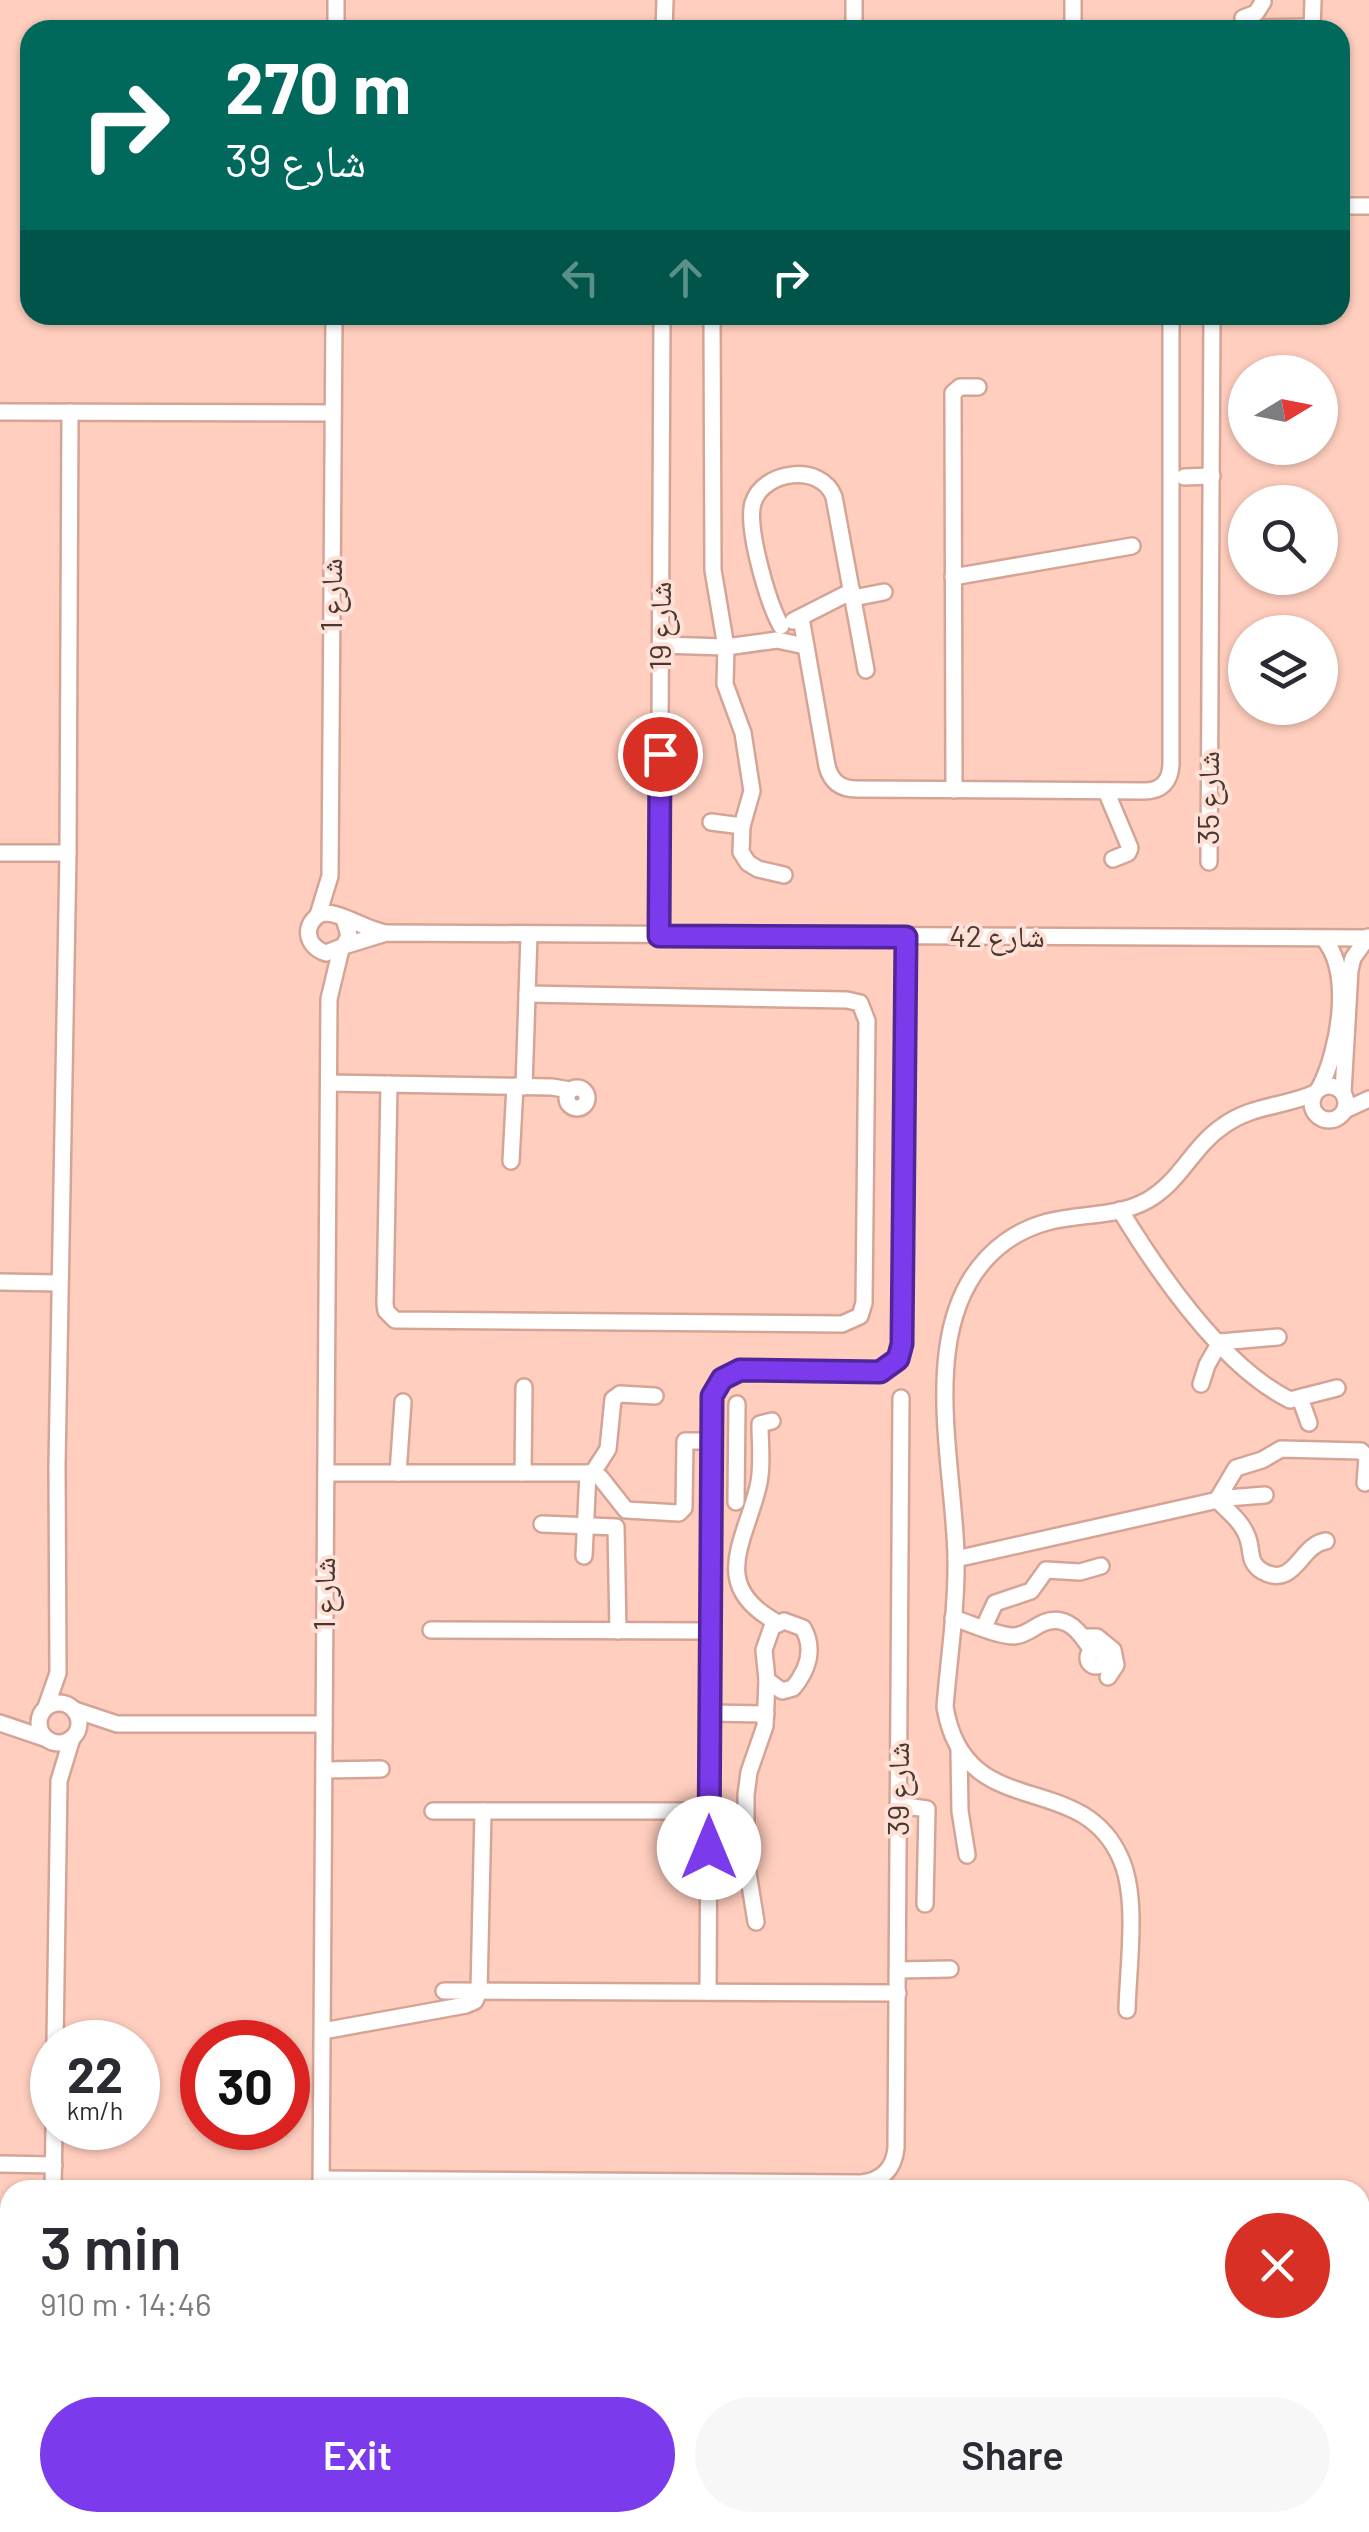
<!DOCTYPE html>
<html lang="en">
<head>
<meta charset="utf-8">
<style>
	:root { --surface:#fff; --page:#f7f7f7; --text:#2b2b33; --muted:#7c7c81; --accent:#7c3aed }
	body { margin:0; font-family:Barlow,"Noto Naskh Arabic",sans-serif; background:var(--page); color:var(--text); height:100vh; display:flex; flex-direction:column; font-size:38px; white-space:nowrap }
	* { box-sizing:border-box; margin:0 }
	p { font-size:32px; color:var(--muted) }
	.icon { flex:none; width:55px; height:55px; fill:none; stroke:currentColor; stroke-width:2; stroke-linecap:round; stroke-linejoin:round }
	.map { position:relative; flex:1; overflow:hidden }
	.drawer { position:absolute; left:0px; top:2180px; width:1370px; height:352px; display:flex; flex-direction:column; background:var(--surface); border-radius:30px 30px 0 0; box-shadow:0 2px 8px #0004 }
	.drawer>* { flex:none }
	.top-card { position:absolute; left:20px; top:20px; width:1330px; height:305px; border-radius:30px; box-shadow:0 2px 8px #0004; background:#00695c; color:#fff; overflow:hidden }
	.needle { width:65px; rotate:80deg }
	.buttons { position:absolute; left:1228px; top:355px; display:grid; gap:20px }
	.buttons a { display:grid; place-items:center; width:110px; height:110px; border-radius:50%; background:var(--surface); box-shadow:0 2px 8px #0004; font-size:50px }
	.speed { position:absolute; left:30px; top:2020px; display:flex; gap:20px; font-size:50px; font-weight:700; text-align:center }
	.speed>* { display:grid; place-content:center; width:130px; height:130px; border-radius:50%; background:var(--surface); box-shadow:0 2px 8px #0004; line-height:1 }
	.speed small { font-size:25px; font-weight:400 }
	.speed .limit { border:15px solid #d22; background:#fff; color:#111 }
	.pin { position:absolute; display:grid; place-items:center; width:85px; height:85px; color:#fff; margin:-42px; border:5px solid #fff; border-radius:50%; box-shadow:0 2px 10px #0007 }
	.me { position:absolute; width:110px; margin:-55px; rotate:0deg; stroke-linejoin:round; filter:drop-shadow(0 0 8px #0008) }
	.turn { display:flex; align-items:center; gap:35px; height:210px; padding:0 40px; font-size:45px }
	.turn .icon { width:130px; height:130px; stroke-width:2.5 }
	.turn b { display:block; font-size:70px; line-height:85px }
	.lanes { display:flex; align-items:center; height:95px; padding:0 40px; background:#0003; justify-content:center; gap:50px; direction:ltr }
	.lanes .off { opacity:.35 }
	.round { display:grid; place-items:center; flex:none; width:105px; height:105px; border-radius:52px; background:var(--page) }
	.summary { display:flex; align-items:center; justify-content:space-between; height:170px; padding:0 40px }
	h1 { font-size:60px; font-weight:600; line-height:75px }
	.cta { display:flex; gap:20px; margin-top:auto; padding:20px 40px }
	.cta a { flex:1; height:115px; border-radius:60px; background:var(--accent); color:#fff; font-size:40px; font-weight:600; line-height:115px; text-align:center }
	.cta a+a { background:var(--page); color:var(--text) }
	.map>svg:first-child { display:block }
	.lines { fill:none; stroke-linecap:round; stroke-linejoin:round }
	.minor-casing { stroke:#d4a596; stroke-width:20 }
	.minor { stroke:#fff; stroke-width:15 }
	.route-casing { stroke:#51269a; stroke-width:25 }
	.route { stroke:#7c3aed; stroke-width:18 }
	.labels { text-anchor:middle; stroke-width:8; stroke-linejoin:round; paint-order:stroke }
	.street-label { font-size:30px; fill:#4a3730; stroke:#fee0d6 }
</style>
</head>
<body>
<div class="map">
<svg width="1369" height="2532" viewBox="0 0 1369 2532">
	<rect width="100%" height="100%" fill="#ffcebe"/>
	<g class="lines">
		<defs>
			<g id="minor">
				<polyline points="1243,18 1256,13 1263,2"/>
				<polyline points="1256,28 1312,27"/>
				<polyline points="336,30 336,0"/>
				<polyline points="664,30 665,0"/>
				<polyline points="854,30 854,0"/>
				<polyline points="1073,30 1073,0"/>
				<polyline points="1312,30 1313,0"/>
				<polyline points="1340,206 1369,206"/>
				<polyline points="712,315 713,570 726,647 725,684 743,733 752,791 742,826 741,852 748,863 758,869 784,875"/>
				<polyline points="0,412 333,413"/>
				<polyline points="1184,477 1212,476"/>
				<polyline points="953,577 1132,546"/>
				<polyline points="853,598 884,592"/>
				<path d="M801,618L827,766C831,782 841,789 857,789L1144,791C1161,791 1170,782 1171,765V315"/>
				<polyline points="793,621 852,591"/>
				<path d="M781,626C768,603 746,528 753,503C763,470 822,463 834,497L866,670"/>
				<polyline points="661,645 726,647 777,640 805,646"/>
				<polyline points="954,790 953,393 960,387 978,387"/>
				<polyline points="1106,791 1130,848 1128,853 1113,859"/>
				<polyline points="711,822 742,826"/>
				<polyline points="0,853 68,853"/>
				<polyline points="1209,862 1212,315"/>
				<polyline points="318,915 330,876 334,315"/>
				<path d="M344,919L349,935L344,946L326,953C305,946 302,924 322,913C342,912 362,928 382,932"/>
				<polyline points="659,937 662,315"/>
				<polyline points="344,946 386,933 1369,938"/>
				<polyline points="329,1083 552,1087 570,1090"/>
				<polyline points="389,1084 385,1304 386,1311 395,1320 842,1324 860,1316 864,1303 867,1021 860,1003 847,1000 527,994"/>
				<circle cx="1329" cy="1103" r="17"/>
				<polyline points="524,1087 529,935"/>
				<circle cx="577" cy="1098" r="10"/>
				<path d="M1319,1089C1339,1051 1353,974 1324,939"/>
				<polyline points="1343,1092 1350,970 1353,958 1368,937"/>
				<polyline points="1345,1110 1369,1099"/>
				<polyline points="511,1161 515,1086"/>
				<path d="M1120,1210C1158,1272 1223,1367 1290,1400L1337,1388"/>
				<polyline points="0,1282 59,1283"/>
				<polyline points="1201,1384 1207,1365 1220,1342 1278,1337"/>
				<polyline points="1300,1398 1309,1423"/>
				<path d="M772,1421L760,1424C760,1444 763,1467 758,1487C744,1544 709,1586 778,1623"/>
				<polyline points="326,1473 588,1473 600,1477 626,1510 679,1513 684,1508 685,1441 710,1441"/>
				<polyline points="398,1473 403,1402"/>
				<polyline points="523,1473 524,1387"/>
				<polyline points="592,1474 608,1449 613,1399 620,1394 655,1396"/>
				<polyline points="736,1502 737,1404"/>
				<polyline points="542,1524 616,1527 618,1631"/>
				<path d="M1326,1541C1300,1544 1295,1590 1262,1571C1247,1562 1253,1549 1247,1536C1242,1522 1228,1511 1217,1500L1236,1468L1262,1460L1281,1449L1361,1451L1367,1457L1365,1483"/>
				<polyline points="584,1556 588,1473"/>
				<polyline points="956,1559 1227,1498 1265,1495"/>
				<path d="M953,1618C970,1623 997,1636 1014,1636C1026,1635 1032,1628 1043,1623C1067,1613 1081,1633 1092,1651"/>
				<path d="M784,1621L803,1628C815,1649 808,1670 793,1688L782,1691L767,1680L764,1650L772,1627Z"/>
				<polyline points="984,1627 995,1603 1031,1591 1046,1570 1080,1572 1101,1566"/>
				<polyline points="431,1630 710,1631"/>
				<polyline points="1083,1637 1097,1637 1113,1650 1116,1665 1108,1677"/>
				<circle cx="1096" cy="1658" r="8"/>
				<circle cx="59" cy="1723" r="20"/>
				<polyline points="46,1707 58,1673 57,1465 68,853 70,412"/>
				<polyline points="75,1710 117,1724 324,1724"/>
				<polyline points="710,1713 766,1714"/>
				<polyline points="0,1723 47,1739"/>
				<polyline points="959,1751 960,1811 967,1855"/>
				<polyline points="324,1770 381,1769"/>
				<polyline points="899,1805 927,1809 925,1904"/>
				<polyline points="433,1811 709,1811"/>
				<polyline points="756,1922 746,1860 746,1795 749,1772 765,1726 767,1680"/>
				<polyline points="898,1970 950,1969"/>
				<polyline points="444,1991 898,1993"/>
				<polyline points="708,1992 711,1396 722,1379 740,1370 880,1372 898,1359 901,1344 906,937"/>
				<path d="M1127,2010C1128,1965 1139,1897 1120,1857C1079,1767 965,1825 945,1707C949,1657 957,1606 956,1556C954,1458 912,1310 1005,1242C1056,1205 1103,1225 1148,1200C1180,1182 1193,1146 1223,1126C1251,1105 1284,1107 1315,1093"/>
				<polyline points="323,2031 466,2005 475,2001 479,1991 483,1811"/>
				<polyline points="55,2042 59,1781 72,1738"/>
				<polyline points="0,2164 54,2165"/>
				<path d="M322,2179L861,2183C882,2181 894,2169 896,2148L901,1398"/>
				<polyline points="53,2190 54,2128"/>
				<polyline points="321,2190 329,999 341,949"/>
				<polyline points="0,2300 10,2328"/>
				<polyline points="0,2453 10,2425"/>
				<polyline points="64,2522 64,2532"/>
				<polyline points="316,2532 316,2522"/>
			</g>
		</defs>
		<use href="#minor" class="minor-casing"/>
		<use href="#minor" class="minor"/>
	</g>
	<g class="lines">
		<defs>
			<polyline id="route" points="660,754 659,936 906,937 902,1344 898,1359 880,1372 740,1370 722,1379 712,1396 709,1848"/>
		</defs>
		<use href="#route" class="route-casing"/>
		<use href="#route" class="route"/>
	</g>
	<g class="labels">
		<g class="street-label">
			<text transform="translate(332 595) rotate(-90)" y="10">شارع 1</text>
			<text transform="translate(661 626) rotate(-90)" y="10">شارع 19</text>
			<text transform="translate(1209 798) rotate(-90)" y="10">شارع 35</text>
			<text x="997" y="947">شارع 42</text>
			<text transform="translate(325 1594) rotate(-90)" y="10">شارع 1</text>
			<text transform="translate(899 1789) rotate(-90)" y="10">شارع 39</text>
		</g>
	</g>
</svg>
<div class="buttons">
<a><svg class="needle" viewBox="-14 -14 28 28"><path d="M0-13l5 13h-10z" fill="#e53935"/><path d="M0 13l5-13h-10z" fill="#7c7c81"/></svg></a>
<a><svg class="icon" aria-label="search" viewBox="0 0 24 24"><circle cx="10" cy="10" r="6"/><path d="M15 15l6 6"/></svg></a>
<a><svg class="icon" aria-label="layers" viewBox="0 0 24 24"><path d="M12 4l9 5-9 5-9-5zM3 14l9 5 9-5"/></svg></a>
</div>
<div class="speed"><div>22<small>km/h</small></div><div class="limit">30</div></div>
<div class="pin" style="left:660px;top:754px;background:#d93025"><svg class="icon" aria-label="arrive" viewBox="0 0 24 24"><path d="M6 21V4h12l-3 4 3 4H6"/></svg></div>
<svg class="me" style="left:709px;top:1848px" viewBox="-20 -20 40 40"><circle r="19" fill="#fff"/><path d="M0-13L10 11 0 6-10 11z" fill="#7c3aed"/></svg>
<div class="top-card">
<div class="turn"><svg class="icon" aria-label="right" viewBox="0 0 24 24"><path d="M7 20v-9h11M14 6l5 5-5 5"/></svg><div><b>270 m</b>شارع 39</div></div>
<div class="lanes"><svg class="icon off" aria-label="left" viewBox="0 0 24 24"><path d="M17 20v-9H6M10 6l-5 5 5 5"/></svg><svg class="icon off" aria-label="ahead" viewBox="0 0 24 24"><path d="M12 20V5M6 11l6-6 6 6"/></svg><svg class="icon" aria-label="right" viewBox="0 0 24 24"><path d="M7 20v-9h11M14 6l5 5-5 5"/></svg></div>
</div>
<section class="drawer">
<div class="summary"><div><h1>3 min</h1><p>910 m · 14:46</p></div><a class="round" style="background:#d93025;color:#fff"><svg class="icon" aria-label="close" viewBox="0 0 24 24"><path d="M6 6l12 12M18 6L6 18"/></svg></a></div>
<div class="cta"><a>Exit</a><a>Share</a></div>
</section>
</div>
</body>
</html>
